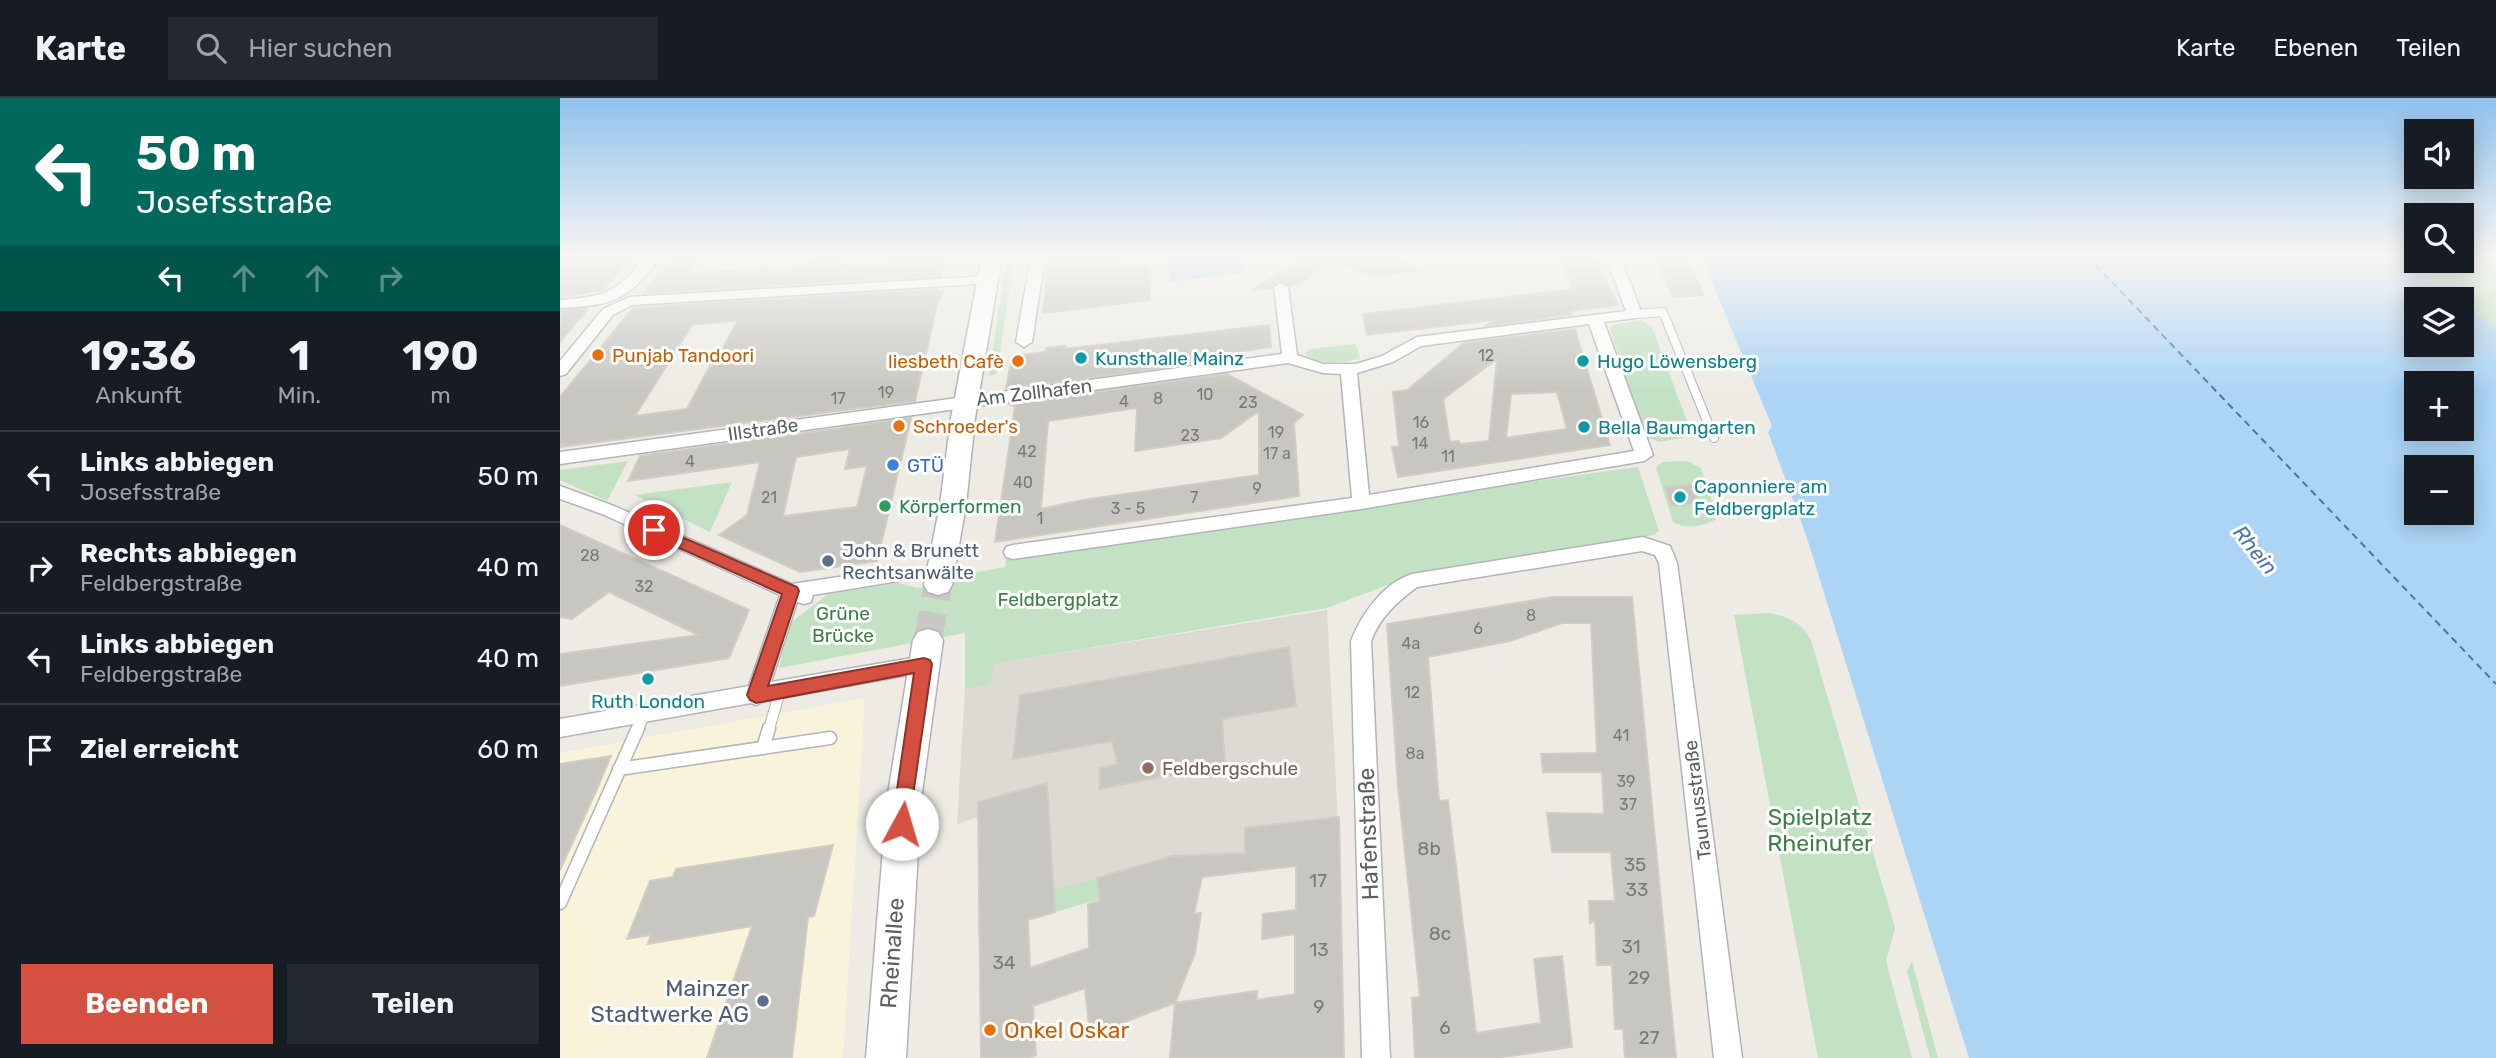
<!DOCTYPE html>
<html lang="de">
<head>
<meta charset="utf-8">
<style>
	:root { --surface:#171b24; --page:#242831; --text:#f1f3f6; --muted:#9ea1a6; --line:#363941; --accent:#d55041 }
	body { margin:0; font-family:Rubik,sans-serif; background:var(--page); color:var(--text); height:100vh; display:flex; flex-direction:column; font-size:26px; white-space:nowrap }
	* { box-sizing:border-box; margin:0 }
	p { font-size:23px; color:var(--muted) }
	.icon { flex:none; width:38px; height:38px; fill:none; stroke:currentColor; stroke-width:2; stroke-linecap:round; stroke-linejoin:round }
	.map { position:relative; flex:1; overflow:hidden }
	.panel { display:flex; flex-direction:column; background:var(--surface); width:560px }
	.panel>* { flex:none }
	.guide { background:#00695c; color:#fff; overflow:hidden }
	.tools { position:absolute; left:1844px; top:21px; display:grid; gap:14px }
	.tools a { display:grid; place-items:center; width:70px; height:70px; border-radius:0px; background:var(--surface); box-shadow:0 4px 18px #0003; font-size:35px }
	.pin { position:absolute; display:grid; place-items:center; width:60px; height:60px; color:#fff; margin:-30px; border:4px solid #fff; border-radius:50%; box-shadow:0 2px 7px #0007 }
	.me { position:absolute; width:77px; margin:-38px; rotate:6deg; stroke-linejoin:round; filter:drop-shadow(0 0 5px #0008) }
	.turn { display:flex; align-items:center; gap:24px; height:147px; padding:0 21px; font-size:32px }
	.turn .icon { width:91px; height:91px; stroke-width:2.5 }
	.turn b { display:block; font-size:49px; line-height:60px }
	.lanes { display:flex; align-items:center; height:66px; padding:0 21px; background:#0003; justify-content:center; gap:35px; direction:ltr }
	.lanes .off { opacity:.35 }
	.eta { display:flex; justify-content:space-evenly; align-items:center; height:119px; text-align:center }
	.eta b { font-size:42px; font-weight:700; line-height:49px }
	.primary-button { display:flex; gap:14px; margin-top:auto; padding:14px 21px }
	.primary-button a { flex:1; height:80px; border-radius:0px; background:var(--accent); color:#fff; font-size:28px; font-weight:700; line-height:80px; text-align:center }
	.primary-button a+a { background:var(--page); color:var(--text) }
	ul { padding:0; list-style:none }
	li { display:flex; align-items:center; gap:21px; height:91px; padding:0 21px; border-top:2px solid var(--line) }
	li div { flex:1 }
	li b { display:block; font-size:26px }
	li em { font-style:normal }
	header { display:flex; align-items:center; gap:42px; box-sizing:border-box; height:98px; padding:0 35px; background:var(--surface); border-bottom:2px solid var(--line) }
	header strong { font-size:33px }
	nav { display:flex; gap:38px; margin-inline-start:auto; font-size:24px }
	.search { width:490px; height:63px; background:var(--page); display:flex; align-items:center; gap:18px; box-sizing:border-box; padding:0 24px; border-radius:0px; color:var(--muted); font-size:26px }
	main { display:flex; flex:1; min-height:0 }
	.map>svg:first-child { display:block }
	.commercial { fill:#faf3dc }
	.education { fill:#dcdad2 }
	.green { fill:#c3e2c4 }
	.water { fill:#acd4f5; fill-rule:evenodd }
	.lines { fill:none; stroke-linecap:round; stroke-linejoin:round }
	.ferry { stroke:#4b75a6; stroke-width:2; stroke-dasharray:7 5; stroke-linecap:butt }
	.building { fill:#c8c6c1; stroke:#d1cdc3; stroke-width:2; fill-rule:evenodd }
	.secondary-tunnel { stroke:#c9c8c4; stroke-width:28; stroke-dasharray:28 14; stroke-linecap:butt }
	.lane-far2-casing { stroke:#b1b4b8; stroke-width:10 }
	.lane-far1-casing { stroke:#b1b4b8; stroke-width:12 }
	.lane-casing { stroke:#b1b4b8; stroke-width:15 }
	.street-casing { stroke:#b1b4b8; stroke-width:3 }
	.secondary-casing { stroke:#b1b3b7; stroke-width:3 }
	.lane-far2 { stroke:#fff; stroke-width:8 }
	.lane-far1 { stroke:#fff; stroke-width:10 }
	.lane { stroke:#fff; stroke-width:12 }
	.street { fill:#fff; fill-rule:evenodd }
	.secondary { fill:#fff; fill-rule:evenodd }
	.route { fill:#d55041; stroke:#8a342a; stroke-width:2 }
	.food-dot { fill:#e8710a; stroke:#fff; stroke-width:2.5 }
	.culture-dot { fill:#0f9aa8; stroke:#fff; stroke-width:2.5 }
	.shop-dot { fill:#3f7fe0; stroke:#fff; stroke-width:2.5 }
	.leisure-dot { fill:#2e9e5b; stroke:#fff; stroke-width:2.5 }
	.service-dot { fill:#5c6f8a; stroke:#fff; stroke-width:2.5 }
	.education-dot { fill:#8d6e63; stroke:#fff; stroke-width:2.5 }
	.labels { text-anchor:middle; stroke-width:6; stroke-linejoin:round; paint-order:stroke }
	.number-label { font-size:16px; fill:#77797a }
	.food-label { font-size:19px; fill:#c56008; stroke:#fff; text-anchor:start }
	.culture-label { font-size:19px; fill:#0d838f; stroke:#fff; text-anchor:start }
	.street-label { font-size:19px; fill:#5c5f63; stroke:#fff }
	.shop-label { font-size:19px; fill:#366cbe; stroke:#fff; text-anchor:start }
	.leisure-label { font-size:19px; fill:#27864d; stroke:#fff; text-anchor:start }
	.service-label { font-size:19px; fill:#4e5e75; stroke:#fff; text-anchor:start }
	.park-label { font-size:19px; fill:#3e8043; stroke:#fff }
	.education-label { font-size:19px; fill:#785e54; stroke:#fff; text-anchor:start }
	.near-number-label { font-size:19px; fill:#77797a }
	.water-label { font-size:21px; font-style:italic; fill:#4b75a6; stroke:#fff }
	.near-park-label { font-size:23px; fill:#3e8043; stroke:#fff }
	.near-street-label { font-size:23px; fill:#5c5f63; stroke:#fff }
	.near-service-label { font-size:23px; fill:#4e5e75; stroke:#fff; text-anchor:end }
	.near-food-label { font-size:23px; fill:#c56008; stroke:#fff; text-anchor:start }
</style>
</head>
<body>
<header>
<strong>Karte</strong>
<div class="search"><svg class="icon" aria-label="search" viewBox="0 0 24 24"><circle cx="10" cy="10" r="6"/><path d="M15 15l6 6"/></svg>Hier suchen</div>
<nav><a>Karte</a><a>Ebenen</a><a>Teilen</a></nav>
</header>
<main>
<section class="panel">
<div class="guide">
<div class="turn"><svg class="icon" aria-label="left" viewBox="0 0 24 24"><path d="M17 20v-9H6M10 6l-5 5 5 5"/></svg><div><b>50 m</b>Josefsstraße</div></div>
<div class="lanes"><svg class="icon" aria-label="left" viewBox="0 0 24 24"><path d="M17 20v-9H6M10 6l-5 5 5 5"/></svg><svg class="icon off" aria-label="ahead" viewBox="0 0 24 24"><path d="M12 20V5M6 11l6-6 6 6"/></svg><svg class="icon off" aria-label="ahead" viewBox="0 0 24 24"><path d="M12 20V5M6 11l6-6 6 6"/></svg><svg class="icon off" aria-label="right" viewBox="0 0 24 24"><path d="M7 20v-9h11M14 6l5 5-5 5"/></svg></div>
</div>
<div class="eta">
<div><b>19:36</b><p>Ankunft</p></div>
<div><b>1</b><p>Min.</p></div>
<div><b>190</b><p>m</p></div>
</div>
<ul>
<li><svg class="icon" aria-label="left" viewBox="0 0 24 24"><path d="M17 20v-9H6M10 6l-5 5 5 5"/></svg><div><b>Links abbiegen</b><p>Josefsstraße</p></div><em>50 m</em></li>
<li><svg class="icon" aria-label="right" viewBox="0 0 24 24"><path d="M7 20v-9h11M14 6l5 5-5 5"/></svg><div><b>Rechts abbiegen</b><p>Feldbergstraße</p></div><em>40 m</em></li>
<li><svg class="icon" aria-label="left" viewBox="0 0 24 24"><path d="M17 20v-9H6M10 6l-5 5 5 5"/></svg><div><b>Links abbiegen</b><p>Feldbergstraße</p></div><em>40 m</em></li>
<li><svg class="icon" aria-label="arrive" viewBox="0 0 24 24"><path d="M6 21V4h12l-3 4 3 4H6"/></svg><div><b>Ziel erreicht</b></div><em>60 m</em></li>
</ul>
<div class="primary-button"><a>Beenden</a><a>Teilen</a></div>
</section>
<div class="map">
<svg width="1936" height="960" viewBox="0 0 1936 960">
	<rect width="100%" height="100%" fill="#edebe4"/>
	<polygon class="commercial" points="305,600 283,960 0,960 0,655"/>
	<polygon class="education" points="767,512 780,763 605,781 418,837 418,719 397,726 405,591 431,586 433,566"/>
	<g class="green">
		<polygon points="447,158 454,158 437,276 429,278"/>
		<polygon points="1844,158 1857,158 1857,163 1902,163 1902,158 1936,158 1936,230 1902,204 1902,201 1899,201"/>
		<polygon points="1081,222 1092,230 1130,331 1126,339 1100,344 1085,339 1050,231 1052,227"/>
		<path d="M796,246L800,261C783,264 758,268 745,256L750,251Z"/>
		<polygon points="68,363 47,403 0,382 0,372"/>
		<path d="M1127,363L1141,370L1156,415L1155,422C1142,428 1125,432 1113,424L1096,370L1102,364Z"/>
		<polygon points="1078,369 1099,433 1094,437 835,484 767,510 434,566 431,586 405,591 405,535 219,570 229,526 268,496 339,485 357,490 412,482 413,475 445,469 447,455"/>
		<polygon points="172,384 150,434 74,397"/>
		<path d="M1208,515C1228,518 1241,524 1251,542L1335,830L1326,863L1352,960H1258L1174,517Z"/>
		<polygon points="538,780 540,801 495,814 494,792"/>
		<polygon points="1352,863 1378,960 1370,960 1347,873"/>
	</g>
	<g class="water">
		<polygon points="608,158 681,158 683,175 609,184"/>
		<path d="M1141,158H1844L1899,201H1857V247H1902V204L1936,230V960H1409L1246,437L1208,334L1212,328ZM1857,285H1902V331H1857ZM1857,369H1902V415H1857Z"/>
	</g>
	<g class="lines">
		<polyline class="ferry" points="1527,158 1936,586"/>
	</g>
	<g class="building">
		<polygon points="0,158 72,158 43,192 0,199"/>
		<polygon points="114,158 142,158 129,175 241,169 248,166 253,158 280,158 274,168 326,165 328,158 386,158 381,178 84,195"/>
		<polygon points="489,158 562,158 563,170 590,167 590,202 483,215"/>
		<polygon points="743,158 826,158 866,172 813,178 772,163 739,186 730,188 720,183 711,190 692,192"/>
		<polygon points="999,158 1034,158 1058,207 1010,213 1011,217 926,228 934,222 807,237 803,216 1014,191"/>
		<polygon points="1096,158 1127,158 1144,197 1113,199"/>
		<path d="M378,191L377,194L383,193L377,207L355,303L0,349V299L73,210ZM178,222L156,263L152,264L127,311L75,318L132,227Z"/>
		<polygon points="27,210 27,212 0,244 0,213"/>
		<polygon points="709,227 711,249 637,260 644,264 446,291 452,258 485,254 486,250 505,248 504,251"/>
		<path d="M1015,231L1050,347L838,379L832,349L839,348L833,294L847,292L904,245ZM937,261L929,343L901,346L899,343L890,344L883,301ZM997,294L1007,331L946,340L951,296Z"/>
		<path d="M667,276L743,317L734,325L739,398L435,444L455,309L449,306ZM577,310L575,353L661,340L699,313V377L523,402L481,411L488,323Z"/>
		<path d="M351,320L317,463L240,474L159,437L187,417L200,364L68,383L80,358ZM290,351L285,371L307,368L297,409L223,418L236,359Z"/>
		<polygon points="1132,387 1138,406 1111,408 1105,389"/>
		<polygon points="0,427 189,512 169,560 0,588 0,556 138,537 49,494 12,521 0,519"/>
		<polygon points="993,499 1072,499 1116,960 1065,960 1063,931 1055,931 1052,867 1037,867 1035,823 1030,825 1029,803 1055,803 1051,754 992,754 987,715 1044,716 1042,674 983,674 981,656 1037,655 1031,525 1002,525 950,543 868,559 879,703 888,702 916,935 981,925 974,861 1002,858 1012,949 938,960 855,960 852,900 860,899 838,688 827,526"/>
		<polygon points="729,549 736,608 662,621 665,667 539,691 540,670 557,666 552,643 453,661 460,597"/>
		<polygon points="51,658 37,691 0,772 0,666"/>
		<polygon points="487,685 495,814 468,822 470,870 529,850 528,806 540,803 537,780 613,758 685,755 685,730 779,719 784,960 610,960 615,905 697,893 697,902 735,896 735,836 702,841 703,816 736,812 736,768 642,779 634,816 641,815 635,855 615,905 530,937 525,890 473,908 476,957 468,960 421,960 418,704"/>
		<polygon points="273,747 254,818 248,819 232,960 147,960 192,828 88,846 91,837 67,841 90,783 113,779 116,771"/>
	</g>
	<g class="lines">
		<polyline class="secondary-tunnel" points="368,542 378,487"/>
		<defs>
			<polyline id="lane-far2" points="1075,216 1103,214 1154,340"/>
			<g id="lane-far1">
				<polyline points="78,631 85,615"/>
				<polyline points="209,631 220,593"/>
			</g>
			<g id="lane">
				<polyline points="203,650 209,630"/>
				<polyline points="59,671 270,640"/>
				<polyline points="0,805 78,630"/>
			</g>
			<g id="street">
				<path d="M86,158H101C68,203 54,207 0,210V202C48,198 55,195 86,158Z"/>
				<polygon points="471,158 485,158 472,244 464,249 456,244"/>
				<path d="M1046,158H1060L1082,216L1075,220L1044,224L1093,357L1084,363L801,411L453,461L446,459L444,454L446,449L453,447L792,400L781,276L763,275L728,265L0,366V354L722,256L714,189L721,185L728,189L737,257L763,266H796L822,258L857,239L1066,213ZM1029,226L1074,353L809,397L797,275L833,264L861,248Z"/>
				<polygon points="428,178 435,182 433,185 72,207 53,217 6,276 0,278 0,263 43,211 69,199"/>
				<polygon points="0,388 54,408 232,486 332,471 339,473 342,478 339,483 253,497 251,504 244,506 237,504 211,584 364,558 371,560 374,566 371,572 364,574 204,603 196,607 191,605 0,639 0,621 189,588 220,497 42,416 0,401"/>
				<path d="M1083,439L1110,448L1117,465L1182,960H1154L1099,465L1095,457L1082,453L857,489C837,504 820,519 811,543L830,960H802L791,543C801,517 823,485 852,476Z"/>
			</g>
			<g id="secondary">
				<polygon points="422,158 442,158 415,320 406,407 392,487 388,494 378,497 368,494 364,487 380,407 391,320"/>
				<polygon points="368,531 378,534 383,542 361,702 346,960 306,960 327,702 353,542 358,534"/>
			</g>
		</defs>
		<use href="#lane-far2" class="lane-far2-casing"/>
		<use href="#lane-far1" class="lane-far1-casing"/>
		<use href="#lane" class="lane-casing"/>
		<use href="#street" class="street-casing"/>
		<use href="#secondary" class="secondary-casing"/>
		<use href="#lane-far2" class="lane-far2"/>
		<use href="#lane-far1" class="lane-far1"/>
		<use href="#lane" class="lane"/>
		<use href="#street" class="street"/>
		<use href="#secondary" class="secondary"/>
	</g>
	<linearGradient id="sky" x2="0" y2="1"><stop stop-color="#90c1ed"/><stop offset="0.54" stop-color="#f7f6f3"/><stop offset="1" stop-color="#f7f6f3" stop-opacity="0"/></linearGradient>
	<rect width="1936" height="293" fill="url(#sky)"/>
	<polygon class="route" points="94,427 237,489 239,493 208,588 364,560 370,562 372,566 348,732 342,735 335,732 332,726 354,575 196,605 190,602 187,597 222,496 88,436 86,432 88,429"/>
	<g class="food-dot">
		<circle cx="38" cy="257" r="7"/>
		<circle cx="458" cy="263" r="7"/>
		<circle cx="339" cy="328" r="7"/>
		<circle cx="430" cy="932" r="7"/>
	</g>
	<g class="culture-dot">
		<circle cx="521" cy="260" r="7"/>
		<circle cx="1023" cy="263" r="7"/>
		<circle cx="1024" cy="329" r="7"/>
		<circle cx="1120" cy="399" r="7"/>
		<circle cx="88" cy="581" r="7"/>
	</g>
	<circle class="shop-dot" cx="333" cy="367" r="7"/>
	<circle class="leisure-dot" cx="325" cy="408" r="7"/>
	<g class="service-dot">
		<circle cx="268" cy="463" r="7"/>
		<circle cx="203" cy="903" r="7"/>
	</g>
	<circle class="education-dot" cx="588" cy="670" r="7"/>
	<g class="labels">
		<g class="number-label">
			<text x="926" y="263">12</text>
			<text x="326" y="300">19</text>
			<text x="645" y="302">10</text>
			<text x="278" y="306">17</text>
			<text x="598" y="306">8</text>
			<text x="564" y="309">4</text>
			<text x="688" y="310">23</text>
			<text x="861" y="330">16</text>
			<text x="716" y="340">19</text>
			<text x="630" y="343">23</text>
			<text x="860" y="351">14</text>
			<text x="467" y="359">42</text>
			<text x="717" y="361">17 a</text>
			<text x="888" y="364">11</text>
			<text x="130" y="369">4</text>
			<text x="463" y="390">40</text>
			<text x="697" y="396">9</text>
			<text x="209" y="405">21</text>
			<text x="634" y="405">7</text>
			<text x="568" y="416">3 - 5</text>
			<text x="480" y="426">1</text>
			<text x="30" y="463">28</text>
			<text x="84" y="494">32</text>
			<text x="971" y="523">8</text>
			<text x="918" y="536">6</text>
			<text x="851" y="551">4a</text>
			<text x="852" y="600">12</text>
			<text x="1061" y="643">41</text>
			<text x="855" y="661">8a</text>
			<text x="1066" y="689">39</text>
			<text x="1068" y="712">37</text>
		</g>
		<g class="food-label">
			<text x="52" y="264">Punjab Tandoori</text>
			<text x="444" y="270" text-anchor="end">liesbeth Cafè</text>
			<text x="353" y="335">Schroeder's</text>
		</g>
		<g class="culture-label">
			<text x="535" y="267">Kunsthalle Mainz</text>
			<text x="1037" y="270">Hugo Löwensberg</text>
			<text x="1038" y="336">Bella Baumgarten</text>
			<text x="1134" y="395">Caponniere am<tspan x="1134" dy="22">Feldbergplatz</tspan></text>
			<text x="88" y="610" text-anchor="middle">Ruth London</text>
		</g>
		<g class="street-label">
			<text transform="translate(474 294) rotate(-7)" y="7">Am Zollhafen</text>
			<text transform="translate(203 331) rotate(-8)" y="7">Illstraße</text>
			<text transform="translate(1137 702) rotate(-97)" y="7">Taunusstraße</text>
		</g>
		<g class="shop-label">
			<text x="347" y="374">GTÜ</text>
		</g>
		<g class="leisure-label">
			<text x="339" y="415">Körperformen</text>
		</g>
		<g class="service-label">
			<text x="282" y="459">John &amp; Brunett<tspan x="282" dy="22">Rechtsanwälte</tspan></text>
		</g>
		<g class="park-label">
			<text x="498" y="508">Feldbergplatz</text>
			<text x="283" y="522">Grüne<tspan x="283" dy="22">Brücke</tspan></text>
		</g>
		<g class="education-label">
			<text x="602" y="677">Feldbergschule</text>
		</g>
		<g class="near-number-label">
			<text x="869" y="757">8b</text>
			<text x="1075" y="773">35</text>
			<text x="758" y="789">17</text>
			<text x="1077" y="798">33</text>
			<text x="880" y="842">8c</text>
			<text x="1071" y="855">31</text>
			<text x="759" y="858">13</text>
			<text x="444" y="871">34</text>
			<text x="1079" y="886">29</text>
			<text x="759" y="915">9</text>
			<text x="885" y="936">6</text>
			<text x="1089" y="946">27</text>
		</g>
		<g class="water-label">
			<text transform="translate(1695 452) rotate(51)" y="7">Rhein</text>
		</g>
		<g class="near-park-label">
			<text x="1260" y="727">Spielplatz<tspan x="1260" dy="26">Rheinufer</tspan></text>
		</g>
		<g class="near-street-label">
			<text transform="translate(808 736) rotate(-92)" y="8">Hafenstraße</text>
			<text transform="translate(332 855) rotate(-86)" y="8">Rheinallee</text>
		</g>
		<g class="near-service-label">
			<text x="189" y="898">Mainzer<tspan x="189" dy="26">Stadtwerke AG</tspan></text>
		</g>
		<g class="near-food-label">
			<text x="444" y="940">Onkel Oskar</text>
		</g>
	</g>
</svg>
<div class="tools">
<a><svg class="icon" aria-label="sound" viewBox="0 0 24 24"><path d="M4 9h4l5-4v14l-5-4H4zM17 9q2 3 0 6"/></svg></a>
<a><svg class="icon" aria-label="search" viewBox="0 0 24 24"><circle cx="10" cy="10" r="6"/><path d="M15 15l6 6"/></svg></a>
<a><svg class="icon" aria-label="layers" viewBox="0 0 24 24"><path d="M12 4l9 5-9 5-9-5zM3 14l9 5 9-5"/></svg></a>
<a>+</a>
<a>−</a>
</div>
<div class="pin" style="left:94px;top:432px;background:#d93025"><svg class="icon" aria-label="arrive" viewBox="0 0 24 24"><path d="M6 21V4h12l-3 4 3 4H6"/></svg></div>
<svg class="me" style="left:342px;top:726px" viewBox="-20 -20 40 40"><circle r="19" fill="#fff"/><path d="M0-13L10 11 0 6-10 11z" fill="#d55041"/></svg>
</div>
</main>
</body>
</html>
